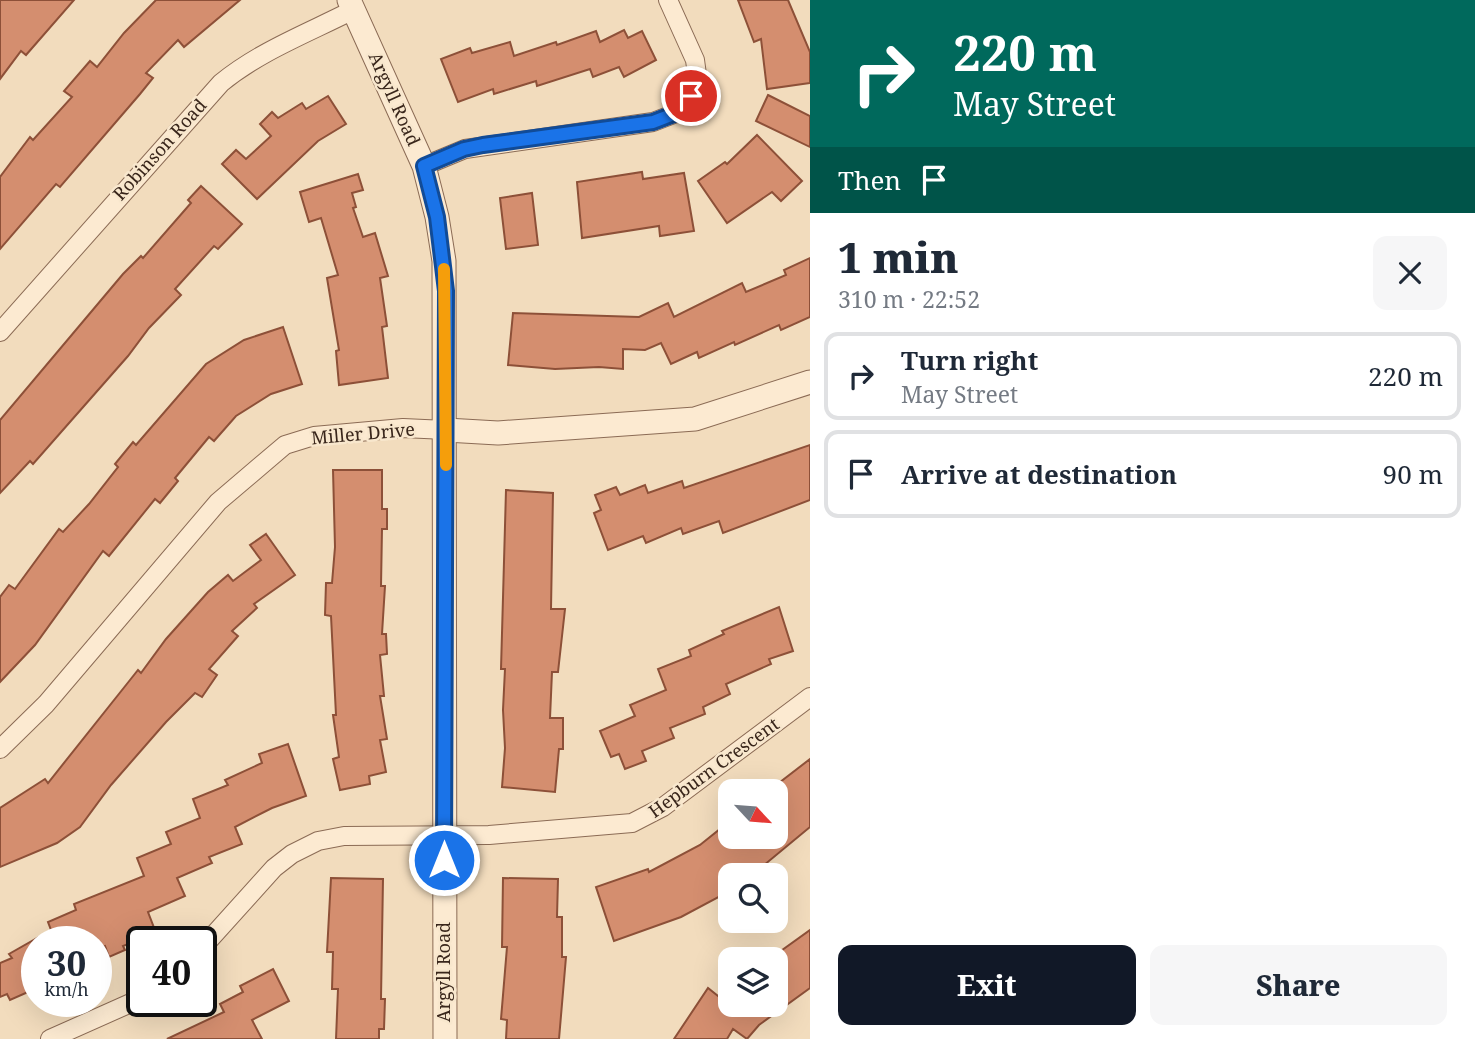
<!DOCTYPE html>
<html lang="en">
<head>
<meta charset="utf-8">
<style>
	:root { --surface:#fff; --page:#f6f6f7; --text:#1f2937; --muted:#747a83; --line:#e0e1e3; --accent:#111827 }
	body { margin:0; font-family:"Noto Serif",serif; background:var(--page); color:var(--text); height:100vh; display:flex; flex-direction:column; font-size:26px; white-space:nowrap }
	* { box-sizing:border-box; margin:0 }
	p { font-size:23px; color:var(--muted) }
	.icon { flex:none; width:38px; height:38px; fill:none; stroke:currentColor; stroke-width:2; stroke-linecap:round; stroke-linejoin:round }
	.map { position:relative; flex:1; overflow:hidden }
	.details { display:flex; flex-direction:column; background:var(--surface); width:665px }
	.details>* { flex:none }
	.hud { background:#00695c; color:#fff; overflow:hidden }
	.needle { width:46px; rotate:116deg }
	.controls { position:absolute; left:718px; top:779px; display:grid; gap:14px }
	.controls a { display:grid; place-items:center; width:70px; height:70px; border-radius:14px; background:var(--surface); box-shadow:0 7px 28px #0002; font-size:35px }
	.speed { position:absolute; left:21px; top:926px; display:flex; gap:14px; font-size:35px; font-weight:700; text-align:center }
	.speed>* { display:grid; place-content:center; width:91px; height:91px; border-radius:50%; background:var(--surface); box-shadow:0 7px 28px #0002; line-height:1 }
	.speed small { font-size:18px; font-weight:400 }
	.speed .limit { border:4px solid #111; border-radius:10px; background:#fff; color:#111 }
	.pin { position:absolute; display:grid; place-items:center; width:60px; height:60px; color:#fff; margin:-30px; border:4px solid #fff; border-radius:50%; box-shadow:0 2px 7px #0007 }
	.me { position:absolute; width:77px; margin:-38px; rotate:0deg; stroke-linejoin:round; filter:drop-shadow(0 0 5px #0008) }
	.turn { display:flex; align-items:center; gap:24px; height:147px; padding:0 28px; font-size:32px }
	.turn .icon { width:91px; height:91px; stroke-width:2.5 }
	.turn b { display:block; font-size:49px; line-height:60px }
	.then { display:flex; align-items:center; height:66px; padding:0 28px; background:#0003; gap:14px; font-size:26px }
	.round { display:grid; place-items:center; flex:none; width:74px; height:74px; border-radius:14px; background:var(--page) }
	.head { display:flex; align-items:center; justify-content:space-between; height:119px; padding:0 28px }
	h1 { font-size:42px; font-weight:800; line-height:52px }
	.cta { display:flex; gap:14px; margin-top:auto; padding:14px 28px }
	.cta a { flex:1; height:80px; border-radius:14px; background:var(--accent); color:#fff; font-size:28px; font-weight:800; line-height:80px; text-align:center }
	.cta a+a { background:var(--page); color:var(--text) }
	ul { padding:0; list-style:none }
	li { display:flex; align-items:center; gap:21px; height:88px; margin:0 14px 10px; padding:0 14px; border:4px solid var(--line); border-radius:14px }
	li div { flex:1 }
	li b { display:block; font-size:26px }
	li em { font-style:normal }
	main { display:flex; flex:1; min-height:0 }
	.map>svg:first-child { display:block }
	.building { fill:#d48e6f; stroke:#8d5038; stroke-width:2 }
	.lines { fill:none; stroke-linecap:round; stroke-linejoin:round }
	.minor-casing { stroke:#8b6b55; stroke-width:20 }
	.tertiary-casing { stroke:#8b6b55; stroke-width:25 }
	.minor { stroke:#fcead1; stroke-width:18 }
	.tertiary { stroke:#fcead1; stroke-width:23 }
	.route-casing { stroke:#114b97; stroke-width:18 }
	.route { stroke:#1a73e8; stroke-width:12 }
	.slow { stroke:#f59e0b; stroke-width:12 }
	.labels { text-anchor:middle; stroke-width:5; stroke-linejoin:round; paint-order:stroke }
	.street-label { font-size:18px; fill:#39261b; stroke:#f8e7cd }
</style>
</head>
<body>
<main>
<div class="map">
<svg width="810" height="1039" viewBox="0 0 810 1039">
	<rect width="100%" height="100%" fill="#f2dcbd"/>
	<g class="building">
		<polygon points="0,0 74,0 26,55 21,51 0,79"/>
		<polygon points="156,0 240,0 184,47 178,40 146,73 153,78 140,94 60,187 56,184 0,249 0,177 30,137 33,140 72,97 64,91 90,61 97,67 124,33"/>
		<polygon points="738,0 788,0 810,52 810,83 767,89 761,39 754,42"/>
		<polygon points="624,30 628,38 642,31 656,60 624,77 619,67 593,77 590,69 537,86 536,81 494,94 493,89 458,102 441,59 470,48 472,53 510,42 514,56 556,42 557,45 596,31 600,42"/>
		<polygon points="768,95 810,116 810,147 756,121"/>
		<polygon points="328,96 346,124 318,141 257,199 222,164 236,150 246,159 271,136 260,124 272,112 278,118 302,103 306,109"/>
		<polygon points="757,135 802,181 781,201 772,192 727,223 698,181 725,162 727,164"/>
		<polygon points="642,172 643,179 684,173 694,231 660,236 659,226 582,238 577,182"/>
		<polygon points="358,174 363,190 352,193 356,207 353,208 363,237 375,233 388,276 380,278 387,326 382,327 388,378 339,385 336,351 339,350 327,278 338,275 321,218 309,222 300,192"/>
		<polygon points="201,186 242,224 218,249 214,246 175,289 181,295 149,328 128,356 33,464 30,461 0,493 0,420 123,274 141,256 143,258 191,203 188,200"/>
		<polygon points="532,193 538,245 506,249 500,198"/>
		<polygon points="810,258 810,317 781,330 779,325 735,345 734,342 699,358 697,352 671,364 661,343 645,350 623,349 623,369 599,367 555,369 508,365 513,313 639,317 668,303 674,317 742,283 746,292 786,275 784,270"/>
		<polygon points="283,327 302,384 271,394 236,416 214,441 209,437 175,478 178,481 160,503 155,499 109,556 103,551 35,645 0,682 0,597 9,585 15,589 59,529 63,532 89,504 118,467 115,464 133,442 136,445 206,364 244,340"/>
		<polygon points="810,445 810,500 723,533 719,521 683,534 681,528 646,543 643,536 608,550 594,513 601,510 595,495 616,487 620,495 645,485 648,493 682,481 684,488"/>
		<polygon points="333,470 382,470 382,509 387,509 387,529 382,529 381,586 385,586 382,634 386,634 387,654 380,655 384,696 380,696 387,739 380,740 386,772 369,776 370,784 340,790 333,759 339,757 333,715 336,715 331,616 325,615 326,583 332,583 335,547"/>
		<polygon points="506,490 553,493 551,609 565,609 558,672 552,672 550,718 563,718 563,749 559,749 555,792 502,787 505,748 503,710 505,669 501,669"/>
		<polygon points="266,534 295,575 254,604 257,608 232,631 238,636 209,669 217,675 202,697 195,693 166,722 111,785 80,827 57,843 0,867 0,808 45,779 48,783 130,680 138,670 141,673 166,639 208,592 228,575 233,581 261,560 250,545"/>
		<polygon points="779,607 793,651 769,659 771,664 726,684 730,694 703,707 705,714 670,728 674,738 642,751 646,761 625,769 619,754 611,757 600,731 635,716 630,705 666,690 658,669 691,656 689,650 724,634 722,631"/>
		<polygon points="288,744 306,796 272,808 235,827 242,844 209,857 212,863 177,878 185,896 148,912 156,933 123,946 125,950 109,957 105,946 96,949 96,942 37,942 37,988 10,1000 7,994 0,997 0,963 12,958 9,954 51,930 48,922 76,910 74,904 144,876 137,858 171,844 166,832 200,818 193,799 228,785 225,780 262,763 259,754"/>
		<polygon points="810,759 810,827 752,875 730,875 730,891 681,917 614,941 596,887 648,869 649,872 700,845 720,829 726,836 775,836 775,786"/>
		<polygon points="331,878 383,879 381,999 385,999 384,1029 379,1029 379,1039 336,1039 338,989 332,989 333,952 327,952"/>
		<polygon points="503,878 558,879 557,917 562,917 562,957 566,957 559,1039 506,1039 507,1020 501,1019 507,947 502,947"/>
		<polygon points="810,930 810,988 759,1025 747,1039 733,1029 727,1039 674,1039 708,988 728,1004 775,1004 775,959 771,958"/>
		<polygon points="273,969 289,1001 252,1020 262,1039 167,1039 224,1012 220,1004 243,992 240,986"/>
	</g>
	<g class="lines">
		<defs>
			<g id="minor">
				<polyline points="424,166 465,149 653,122 684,110 698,82 695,60 668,0"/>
				<path d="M0,332L221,83C260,51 308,33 353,10"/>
				<polyline points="0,749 46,704 218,502 285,445 314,436 403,428 446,430"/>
				<polyline points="201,949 274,868 292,854 318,841 344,836 489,835 632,823 663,807 810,697"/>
				<polyline points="50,1039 142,998"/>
			</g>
			<g id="tertiary">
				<polyline points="349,0 424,166 437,217 444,261 445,1039"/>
				<polyline points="446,430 498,433 695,419 810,382"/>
			</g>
		</defs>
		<use href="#minor" class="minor-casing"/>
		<use href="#tertiary" class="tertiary-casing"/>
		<use href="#minor" class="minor"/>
		<use href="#tertiary" class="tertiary"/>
	</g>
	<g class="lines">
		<defs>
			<polyline id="route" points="444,860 446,291 437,217 424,166 464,149 483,145 653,122 684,110 691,96"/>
		</defs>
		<use href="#route" class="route-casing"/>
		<use href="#route" class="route"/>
		<polyline class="slow" points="444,269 446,465"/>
	</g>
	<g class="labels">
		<g class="street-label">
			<text transform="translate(394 99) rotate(66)" y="6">Argyll Road</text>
			<text transform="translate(160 150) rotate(-48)" y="6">Robinson Road</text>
			<text transform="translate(363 434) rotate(-5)" y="6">Miller Drive</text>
			<text transform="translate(714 768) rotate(-36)" y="6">Hepburn Crescent</text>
			<text transform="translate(444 972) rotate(-90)" y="6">Argyll Road</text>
		</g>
	</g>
</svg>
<div class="controls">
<a><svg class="needle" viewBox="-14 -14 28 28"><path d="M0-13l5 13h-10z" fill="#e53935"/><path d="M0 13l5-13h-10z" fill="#747a83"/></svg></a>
<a><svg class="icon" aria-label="search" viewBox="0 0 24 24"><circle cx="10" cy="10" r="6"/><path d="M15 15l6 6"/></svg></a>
<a><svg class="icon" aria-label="layers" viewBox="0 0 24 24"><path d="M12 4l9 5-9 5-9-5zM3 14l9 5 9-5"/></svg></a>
</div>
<div class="speed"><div>30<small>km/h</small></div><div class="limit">40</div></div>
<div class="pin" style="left:691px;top:96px;background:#d93025"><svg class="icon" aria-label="arrive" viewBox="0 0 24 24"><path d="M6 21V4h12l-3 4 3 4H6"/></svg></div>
<svg class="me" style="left:444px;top:860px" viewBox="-20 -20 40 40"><circle r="17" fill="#1a73e8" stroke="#fff" stroke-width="3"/><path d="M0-11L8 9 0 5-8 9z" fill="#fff"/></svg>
</div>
<section class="details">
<div class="hud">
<div class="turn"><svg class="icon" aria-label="right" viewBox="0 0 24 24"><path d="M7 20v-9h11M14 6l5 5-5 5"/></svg><div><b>220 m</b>May Street</div></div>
<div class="then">Then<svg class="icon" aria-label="arrive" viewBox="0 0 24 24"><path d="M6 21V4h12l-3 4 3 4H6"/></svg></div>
</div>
<div class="head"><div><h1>1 min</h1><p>310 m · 22:52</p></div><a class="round"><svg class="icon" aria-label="close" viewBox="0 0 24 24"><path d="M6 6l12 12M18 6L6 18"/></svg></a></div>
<ul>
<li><svg class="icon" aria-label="right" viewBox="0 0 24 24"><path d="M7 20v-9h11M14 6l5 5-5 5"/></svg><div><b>Turn right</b><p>May Street</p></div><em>220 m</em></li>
<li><svg class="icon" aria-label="arrive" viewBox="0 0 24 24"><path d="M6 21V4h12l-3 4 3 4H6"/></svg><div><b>Arrive at destination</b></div><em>90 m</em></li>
</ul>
<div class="cta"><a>Exit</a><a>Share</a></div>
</section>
</main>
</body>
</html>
